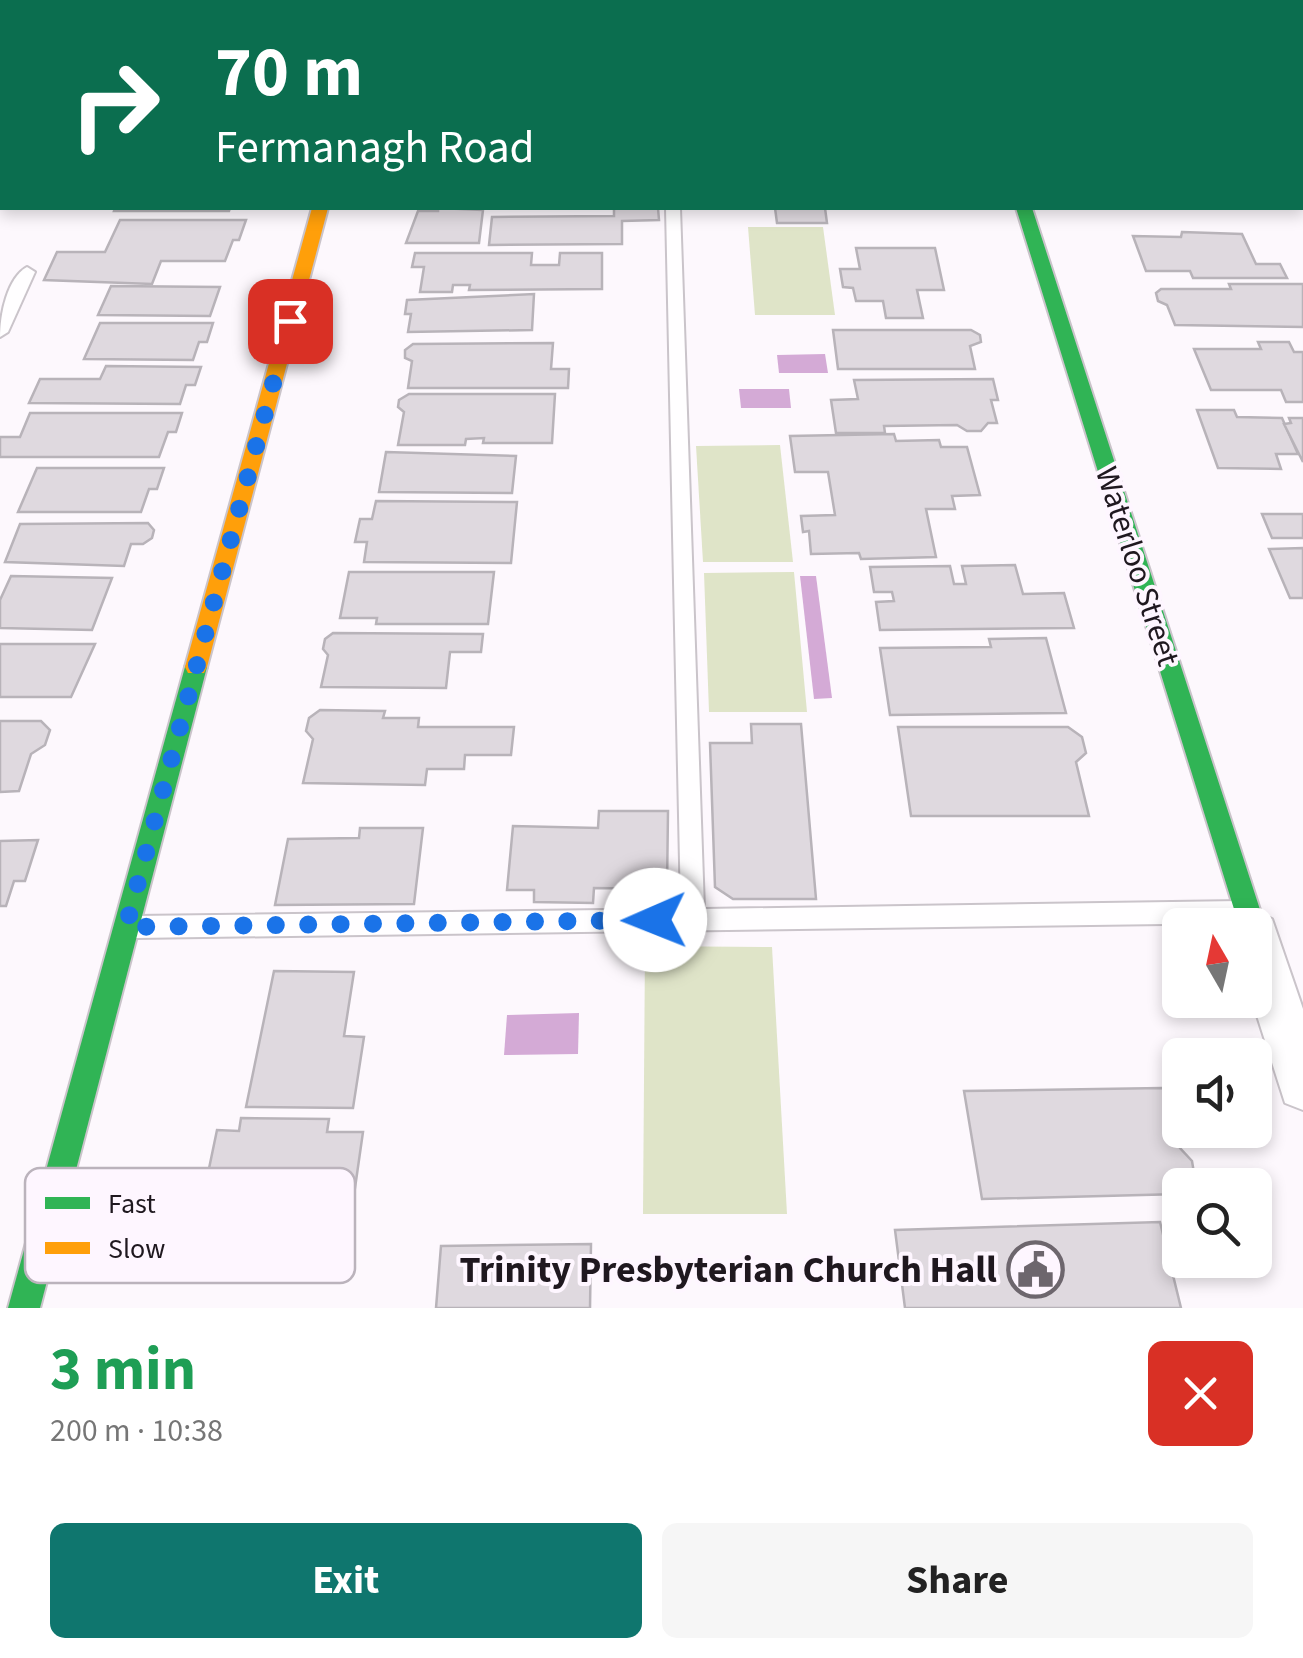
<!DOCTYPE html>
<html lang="en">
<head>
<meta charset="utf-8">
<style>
	:root { --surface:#fff; --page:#f6f6f6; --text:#222; --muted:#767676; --accent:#0f766e }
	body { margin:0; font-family:"Source Sans 3",sans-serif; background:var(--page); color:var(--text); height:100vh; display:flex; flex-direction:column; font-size:38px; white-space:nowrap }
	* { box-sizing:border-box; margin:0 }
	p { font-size:32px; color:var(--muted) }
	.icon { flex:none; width:55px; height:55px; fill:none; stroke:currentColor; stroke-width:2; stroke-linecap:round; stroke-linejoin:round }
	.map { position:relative; height:1308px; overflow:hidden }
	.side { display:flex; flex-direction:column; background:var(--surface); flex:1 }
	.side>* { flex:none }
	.guide { position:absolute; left:0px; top:0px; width:1305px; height:210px; box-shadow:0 5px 15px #0003; background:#0b6e4f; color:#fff; overflow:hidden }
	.needle { width:65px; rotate:351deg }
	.buttons { position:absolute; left:1162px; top:908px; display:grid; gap:20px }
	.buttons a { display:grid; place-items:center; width:110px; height:110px; border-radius:15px; background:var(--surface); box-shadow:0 5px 15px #0003; font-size:50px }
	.pin { position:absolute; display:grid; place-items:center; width:85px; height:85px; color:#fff; margin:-42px; border-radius:20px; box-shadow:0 5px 15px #0006 }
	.me { position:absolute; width:110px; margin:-55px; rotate:269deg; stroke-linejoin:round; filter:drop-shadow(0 0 8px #0008) }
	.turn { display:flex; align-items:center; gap:35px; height:210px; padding:0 50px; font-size:45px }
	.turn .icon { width:130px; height:130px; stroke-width:2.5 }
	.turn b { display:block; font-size:70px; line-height:85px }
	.round { display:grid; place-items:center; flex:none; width:105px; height:105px; border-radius:15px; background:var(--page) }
	.overview { display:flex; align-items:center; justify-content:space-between; height:170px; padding:0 50px }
	h1 { font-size:60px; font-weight:700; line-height:75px; color:#1e9e55 }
	.primary-button { display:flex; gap:20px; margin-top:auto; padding:20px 50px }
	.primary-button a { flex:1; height:115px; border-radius:15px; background:var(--accent); color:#fff; font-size:40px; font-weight:700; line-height:115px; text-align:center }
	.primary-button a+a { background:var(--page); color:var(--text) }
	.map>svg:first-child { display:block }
	.green { fill:#dfe4c8 }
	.water { fill:#d4aad6 }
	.building { fill:#dfd9df; stroke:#b8b3b9; stroke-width:2.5 }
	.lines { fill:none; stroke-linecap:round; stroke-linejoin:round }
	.lane-casing { stroke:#cac4ca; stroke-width:4 }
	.street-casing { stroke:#cac4ca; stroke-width:4 }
	.fast-casing { stroke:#cac4ca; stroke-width:4 }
	.slow-casing { stroke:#cac4ca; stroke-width:4 }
	.lane { fill:#fffeff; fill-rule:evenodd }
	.street { fill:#fffeff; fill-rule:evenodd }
	.fast { fill:#30b455; fill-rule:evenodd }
	.slow { fill:#ff9f0a; fill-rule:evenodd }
	.route { stroke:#1a73e8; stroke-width:18; stroke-dasharray:0 32.4 }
	.labels { text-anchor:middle; stroke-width:8; stroke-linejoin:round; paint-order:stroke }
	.street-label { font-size:32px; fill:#1f181f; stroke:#fef6ff }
	.near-poi-label { font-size:38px; font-weight:bold; fill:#1f181f; stroke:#fef6ff; text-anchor:end }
	.key { fill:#fef6ff; stroke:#bbb3bc; stroke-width:2.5 }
	.key-label { font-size:28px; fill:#1f181f }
</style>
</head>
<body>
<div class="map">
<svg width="1303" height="1308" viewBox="0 0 1303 1308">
	<rect width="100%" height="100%" fill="#fdf8fd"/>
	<g class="green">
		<polygon points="748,227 823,227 835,315 755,315"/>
		<polygon points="780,445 793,562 703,562 696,446"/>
		<polygon points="794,572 807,712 709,712 704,573"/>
		<polygon points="645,946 772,947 787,1214 643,1214"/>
	</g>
	<g class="water">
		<polygon points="825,354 828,373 779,373 777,355"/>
		<polygon points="739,389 789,389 791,408 741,408"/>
		<polygon points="800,576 816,576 832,698 814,699"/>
		<polygon points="579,1013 578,1054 504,1055 507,1015"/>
	</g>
	<g class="building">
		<polygon points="115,208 230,208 229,211 114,211"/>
		<polygon points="438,208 483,210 479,243 406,243 418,211 438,211"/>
		<polygon points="614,208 658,208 659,220 622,221 622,244 489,245 492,217 614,216"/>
		<polygon points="775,208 825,208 827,223 777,223"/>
		<polygon points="120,220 246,220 239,240 233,240 225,261 161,261 152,284 44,280 57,252 105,252"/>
		<polygon points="1182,232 1242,234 1256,264 1280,264 1287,278 1193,278 1190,271 1146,271 1133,236 1181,237"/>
		<polygon points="856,248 935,248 944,290 917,290 923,318 886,318 883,301 856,301 853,288 843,287 840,269 860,269"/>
		<polygon points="415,253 532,253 531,265 559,265 560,253 602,253 602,289 469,290 470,285 453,285 452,292 420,292 424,267 412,267"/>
		<polygon points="1229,284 1303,284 1303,327 1175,325 1167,305 1158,301 1156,293 1161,289 1231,289"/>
		<polygon points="111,286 220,287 210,316 98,315"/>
		<polygon points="534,294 532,330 408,332 411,314 405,314 407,300"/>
		<polygon points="100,323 213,323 207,342 199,342 193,360 84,359"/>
		<polygon points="833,330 971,330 980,335 981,342 970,346 975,369 838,369"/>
		<polygon points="1258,342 1289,342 1294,352 1303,352 1303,402 1286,402 1281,390 1211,390 1194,349 1261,349"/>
		<polygon points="553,343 551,369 569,369 568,388 408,388 412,361 405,358 405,350 413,344"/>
		<polygon points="106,366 201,367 195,385 186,385 180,404 29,403 40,379 100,379"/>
		<polygon points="993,379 998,400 991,400 997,423 988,423 981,431 967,431 957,425 884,426 885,433 836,433 831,400 858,399 854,380"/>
		<polygon points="409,394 555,394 552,443 483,443 484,438 466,439 465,445 398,445 404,412 398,407 399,400"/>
		<polygon points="1197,410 1234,410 1237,417 1282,418 1298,454 1276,454 1281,469 1218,468"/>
		<polygon points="30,413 182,413 176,432 168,432 159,457 0,457 0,437 20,437"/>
		<polygon points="1289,418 1303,418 1303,462 1284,424 1291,423"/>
		<polygon points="894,434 896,441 939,440 941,447 967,447 980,495 952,496 955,509 926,509 936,557 861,559 859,553 811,554 809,531 803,532 801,516 835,515 828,472 795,472 790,436"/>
		<polygon points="386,452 516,456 512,493 379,492"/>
		<polygon points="37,468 164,468 157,489 149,489 141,512 18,512"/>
		<polygon points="376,501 517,502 511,563 364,562 367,542 355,542 360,519 372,519"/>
		<polygon points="1262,514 1303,514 1303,538 1272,538"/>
		<polygon points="148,523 154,530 152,538 143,544 131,544 124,566 5,562 20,524"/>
		<polygon points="1303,548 1303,598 1290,598 1269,549"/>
		<polygon points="1015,565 1023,594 1064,593 1074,628 880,630 876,602 894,601 892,592 874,592 870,567 950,566 954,584 966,584 962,566"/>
		<polygon points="349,572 494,572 488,624 376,624 377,618 340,618"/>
		<polygon points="11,576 112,578 92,630 0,628 0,600"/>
		<polygon points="333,633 483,634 481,652 450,652 446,688 321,687 328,655 323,649 325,639"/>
		<polygon points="1046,638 1066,713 890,715 880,648 991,647 989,639"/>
		<polygon points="0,644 95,644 71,697 0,697"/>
		<polygon points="320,710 385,711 383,718 419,718 418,727 514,727 511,755 465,755 464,769 427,769 425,785 303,783 313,739 306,731 309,718"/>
		<polygon points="0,721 41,721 50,730 45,745 31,754 19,791 0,792"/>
		<polygon points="751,724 801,724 816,899 733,899 715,887 710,743 752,743"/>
		<polygon points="898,727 1068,727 1082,737 1086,753 1076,762 1089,816 911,816"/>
		<polygon points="599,811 668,811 667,889 594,888 593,903 534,902 534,890 507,890 513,826 598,828"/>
		<polygon points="360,828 423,828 414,904 275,905 288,839 359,838"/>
		<polygon points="38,840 25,881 14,881 6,906 0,906 0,841"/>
		<polygon points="274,971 354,972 344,1036 364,1037 353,1108 246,1107"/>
		<polygon points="1162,1088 1175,1099 1180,1122 1175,1132 1180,1148 1192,1161 1196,1185 1180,1185 1180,1194 982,1199 964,1091"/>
		<polygon points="241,1118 329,1119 327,1132 363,1132 351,1216 282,1215 280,1231 196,1231 217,1130 239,1131"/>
		<polygon points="1160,1222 1181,1308 905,1308 895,1230"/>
		<polygon points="591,1244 590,1308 436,1308 441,1246"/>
	</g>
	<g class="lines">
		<defs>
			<g id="lane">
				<rect x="1302" y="137" width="1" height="8"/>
				<polygon points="666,208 680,208 704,909 1241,901 1249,904 1253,912 1249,920 1241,923 135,938 127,935 123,927 127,919 135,916 681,909"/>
				<path d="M27,267L35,272L8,332L0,337C0,315 7,278 27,267Z"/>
			</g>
			<g id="street">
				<rect x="946" y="0" width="24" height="2"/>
				<polygon points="1255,912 1272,919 1303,1009 1303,1110 1285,1103 1252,1000 1255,1000 1255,925 1236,925 1238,919"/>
			</g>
			<g id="fast">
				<polygon points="1016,208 1032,208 1265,925 1261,934 1255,936 1255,925 1239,925"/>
				<polygon points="196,658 204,661 207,667 40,1308 8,1308 185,667 188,661"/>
			</g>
			<polygon id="slow" points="312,208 328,208 207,667 204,673 188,673 185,667"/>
		</defs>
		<use href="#lane" class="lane-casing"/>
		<use href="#street" class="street-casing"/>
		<use href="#fast" class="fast-casing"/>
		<use href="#slow" class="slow-casing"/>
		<use href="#lane" class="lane"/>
		<use href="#street" class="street"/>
		<use href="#fast" class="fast"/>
		<use href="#slow" class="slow"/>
	</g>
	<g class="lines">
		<polyline class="route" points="290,321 126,927 655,920"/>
	</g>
	<defs>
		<symbol id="civic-ring" viewBox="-11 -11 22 22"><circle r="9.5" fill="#fef6ff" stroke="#6d666d" stroke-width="1.5"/><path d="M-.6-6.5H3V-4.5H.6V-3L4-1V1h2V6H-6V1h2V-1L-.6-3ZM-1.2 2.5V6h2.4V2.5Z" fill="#6d666d"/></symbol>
	</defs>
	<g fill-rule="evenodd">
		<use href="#civic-ring" x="1004" y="1238" width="63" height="63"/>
	</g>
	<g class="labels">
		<g class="street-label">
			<text transform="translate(1138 566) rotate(72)" y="11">Waterloo Street</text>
		</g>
		<g class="near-poi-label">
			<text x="997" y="1282">Trinity Presbyterian Church Hall</text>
		</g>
	</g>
	<rect x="25" y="1168" width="330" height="115" rx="15" class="key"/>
	<rect x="45" y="1197" width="45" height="12" fill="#30b455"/>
	<rect x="45" y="1242" width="45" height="12" fill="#ff9f0a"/>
	<g class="key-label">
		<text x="108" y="1213">Fast</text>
		<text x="108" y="1258">Slow</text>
	</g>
</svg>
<div class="buttons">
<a><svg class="needle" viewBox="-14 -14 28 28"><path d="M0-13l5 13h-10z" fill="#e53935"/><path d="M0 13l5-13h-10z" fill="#767676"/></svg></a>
<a><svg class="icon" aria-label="sound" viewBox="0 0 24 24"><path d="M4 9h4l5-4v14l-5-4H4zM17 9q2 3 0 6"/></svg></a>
<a><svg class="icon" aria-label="search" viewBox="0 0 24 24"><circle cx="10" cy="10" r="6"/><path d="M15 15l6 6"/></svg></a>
</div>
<div class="pin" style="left:290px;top:321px;background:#d93025"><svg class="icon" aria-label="arrive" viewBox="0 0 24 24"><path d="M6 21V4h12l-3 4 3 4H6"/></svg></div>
<svg class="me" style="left:655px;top:920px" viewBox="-20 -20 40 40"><circle r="19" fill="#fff"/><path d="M0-13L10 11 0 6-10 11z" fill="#1a73e8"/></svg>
<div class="guide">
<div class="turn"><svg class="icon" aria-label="right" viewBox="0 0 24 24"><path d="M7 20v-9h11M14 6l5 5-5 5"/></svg><div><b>70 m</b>Fermanagh Road</div></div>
</div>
</div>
<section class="side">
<div class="overview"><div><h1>3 min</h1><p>200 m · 10:38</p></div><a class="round" style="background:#d93025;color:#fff"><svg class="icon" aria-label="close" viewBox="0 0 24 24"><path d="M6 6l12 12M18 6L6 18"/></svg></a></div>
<div class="primary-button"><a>Exit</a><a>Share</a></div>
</section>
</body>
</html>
